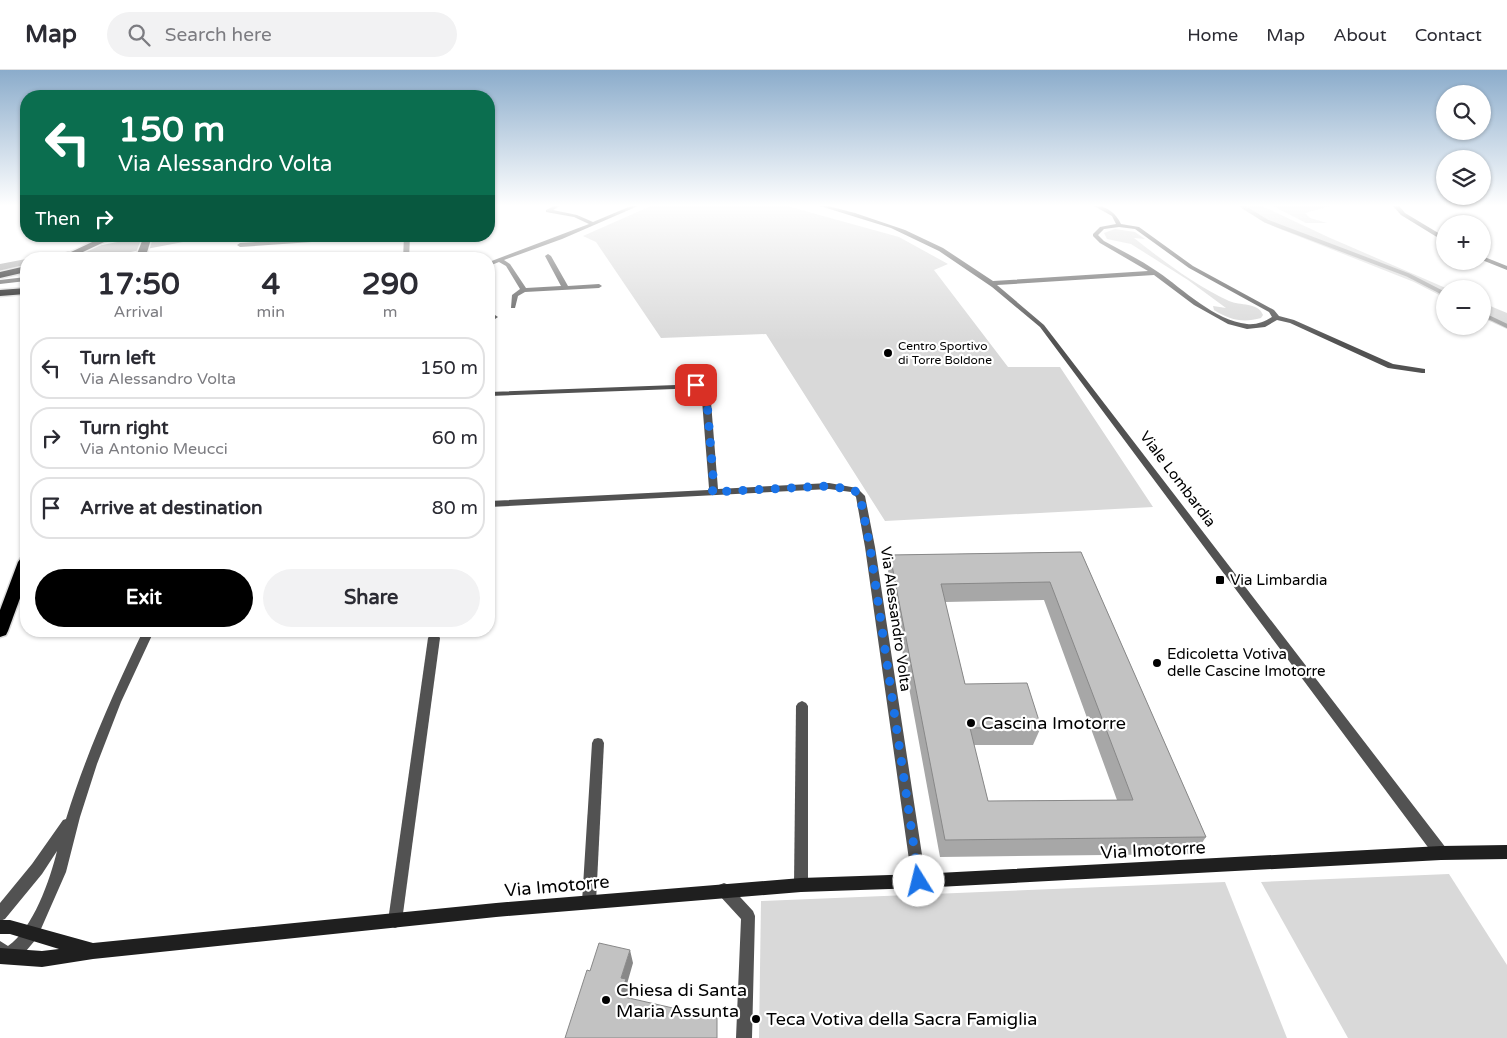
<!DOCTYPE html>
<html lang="en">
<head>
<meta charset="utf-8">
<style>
	:root { --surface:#fff; --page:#f2f2f3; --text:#2b2b33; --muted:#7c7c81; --line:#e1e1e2; --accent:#000 }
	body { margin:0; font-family:"Varela Round",sans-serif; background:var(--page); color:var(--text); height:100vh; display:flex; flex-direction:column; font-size:19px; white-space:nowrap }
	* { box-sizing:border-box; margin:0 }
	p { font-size:16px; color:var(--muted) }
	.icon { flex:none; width:28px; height:28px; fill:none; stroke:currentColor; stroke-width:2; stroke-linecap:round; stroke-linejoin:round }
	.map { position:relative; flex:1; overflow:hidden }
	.panel { position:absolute; left:20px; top:182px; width:475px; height:385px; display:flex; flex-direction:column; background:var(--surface); border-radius:20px; box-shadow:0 1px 4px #0004 }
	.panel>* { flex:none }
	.guide { position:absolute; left:20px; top:20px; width:475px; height:152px; border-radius:20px; box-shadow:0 1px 4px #0004; background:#0b6e4f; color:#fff; overflow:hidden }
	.fabs { position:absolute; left:1436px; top:15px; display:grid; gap:10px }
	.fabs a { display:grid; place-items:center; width:55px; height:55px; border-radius:50%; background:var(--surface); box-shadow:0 1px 4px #0004; font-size:25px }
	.pin { position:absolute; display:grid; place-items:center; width:42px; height:42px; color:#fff; margin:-21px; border-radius:10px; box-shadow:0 2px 8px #0006 }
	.me { position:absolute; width:55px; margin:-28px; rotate:351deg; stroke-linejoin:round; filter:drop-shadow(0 0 4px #0008) }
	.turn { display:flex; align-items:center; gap:18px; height:105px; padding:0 15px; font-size:22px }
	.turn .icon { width:65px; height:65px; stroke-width:2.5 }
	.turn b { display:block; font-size:35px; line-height:42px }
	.then { display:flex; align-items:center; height:48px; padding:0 15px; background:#0003; gap:10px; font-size:19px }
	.eta { display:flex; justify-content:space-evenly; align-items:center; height:85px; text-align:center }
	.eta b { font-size:30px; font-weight:800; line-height:35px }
	.button { display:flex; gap:10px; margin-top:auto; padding:10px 15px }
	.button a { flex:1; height:58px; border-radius:30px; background:var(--accent); color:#fff; font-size:20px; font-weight:800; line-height:58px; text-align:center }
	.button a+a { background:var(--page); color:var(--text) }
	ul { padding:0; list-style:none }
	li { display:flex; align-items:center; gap:15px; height:62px; margin:0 10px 8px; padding:0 5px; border:2px solid var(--line); border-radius:20px }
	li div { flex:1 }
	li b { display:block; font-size:19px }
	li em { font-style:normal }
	header { display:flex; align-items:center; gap:30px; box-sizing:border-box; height:70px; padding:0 25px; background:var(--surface); border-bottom:1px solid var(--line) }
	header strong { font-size:24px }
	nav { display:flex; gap:28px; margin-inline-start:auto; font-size:18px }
	.search { width:350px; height:45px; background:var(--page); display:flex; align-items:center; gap:12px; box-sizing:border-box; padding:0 18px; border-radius:28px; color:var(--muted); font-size:19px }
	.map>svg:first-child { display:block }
	.green { fill:#d9d9d9 }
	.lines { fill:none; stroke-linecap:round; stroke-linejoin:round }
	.stream { stroke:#a0a0a0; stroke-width:4 }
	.river { fill:#a0a0a0; fill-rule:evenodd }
	.highway-casing { stroke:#dbdbdb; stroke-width:3 }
	.street { fill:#525252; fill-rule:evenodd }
	.secondary { fill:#1f1f1f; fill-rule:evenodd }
	.highway { fill:#000; fill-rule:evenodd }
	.wall { fill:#a7a7a7; fill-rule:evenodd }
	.shaded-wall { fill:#888 }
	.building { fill:#c2c2c2; stroke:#888; fill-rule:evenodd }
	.route { stroke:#1a73e8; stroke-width:9; stroke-dasharray:0 16.2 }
	.poi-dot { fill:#000; stroke:#fff; stroke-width:2 }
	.labels { text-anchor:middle; stroke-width:4.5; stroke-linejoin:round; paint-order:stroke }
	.far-poi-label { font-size:12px; fill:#000; stroke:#fff; text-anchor:start }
	.street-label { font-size:15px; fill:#000; stroke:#fff }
	.poi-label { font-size:15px; fill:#000; stroke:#fff; text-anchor:start }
	.near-poi-label { font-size:18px; fill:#000; stroke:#fff; text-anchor:start }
	.near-street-label { font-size:18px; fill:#000; stroke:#fff }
</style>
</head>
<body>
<header>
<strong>Map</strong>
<div class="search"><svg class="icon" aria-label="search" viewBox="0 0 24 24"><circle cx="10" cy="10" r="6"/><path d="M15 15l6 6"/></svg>Search here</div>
<nav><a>Home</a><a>Map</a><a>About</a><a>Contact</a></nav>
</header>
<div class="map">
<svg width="1507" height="968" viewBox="0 0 1507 968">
	<rect width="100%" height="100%" fill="#fff"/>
	<g class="green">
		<polygon points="651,136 787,136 899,167 948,194 934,200 1008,297 1060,297 1153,437 885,451 766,264 661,268 596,172 583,166"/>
		<polygon points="1239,136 1262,136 1328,167 1448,219 1445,219 1445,228 1414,212 1275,157"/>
		<polygon points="1273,136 1330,136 1305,143 1310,148 1327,153 1306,153"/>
		<path d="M1115,159L1135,162L1145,169L1134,168C1163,191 1195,215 1229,231C1240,236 1258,232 1263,245L1261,248C1243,253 1230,250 1214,240L1213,236L1226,238L1188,210L1131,174L1107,169L1104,163Z"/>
		<polygon points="1483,233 1507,243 1507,259 1483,248"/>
		<polygon points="1449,804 1507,895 1507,968 1348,968 1261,812"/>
		<polygon points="1225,812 1287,968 759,968 761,831"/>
	</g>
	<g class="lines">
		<g class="stream">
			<polyline points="1242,136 1266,151 1408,205 1445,224"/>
			<polyline points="1482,244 1507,256"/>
		</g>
		<g class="river">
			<polygon points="149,166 193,166 190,170 183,172 94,189 50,189 53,185 60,183"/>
			<polygon points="26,189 26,201 0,206 0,194"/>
		</g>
		<defs>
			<g id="highway">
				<polygon points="105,166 117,166 68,189 56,189"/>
				<polygon points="144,166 152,166 145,189 135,189"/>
				<polygon points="26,196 26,202 0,208 0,202"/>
				<polygon points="26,218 26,224 0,226 0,220"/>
				<polygon points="26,487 26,512 8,561 6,565 0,567 0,540 18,492 21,488"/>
			</g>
		</defs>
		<use href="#highway" class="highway-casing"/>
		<g class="street">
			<polygon points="554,136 560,136 553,140 577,145 593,152 631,136 638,136 562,169 504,190 510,194 526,218 561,216 545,186 548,184 551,186 568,216 599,214 602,216 599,218 525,222 518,226 515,238 511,238 512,225 520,219 506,196 499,192 489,196 489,192 589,154 574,147 546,142 546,140"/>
			<path d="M820,136H828L855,143L905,160L943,178L993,211L1148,201L1100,173L1093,166V164L1100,157L1116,154L1112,146L1094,136C1106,135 1116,143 1121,154L1139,157L1193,196L1274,240L1279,246L1294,250L1393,294L1425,299V303H1422L1388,298L1290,253L1277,250L1265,257L1247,259L1228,254L1194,235L1154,205L997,215L1044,255L1446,778L1448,783L1446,788L1441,790L1436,788L1040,257L992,217L939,181L891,158ZM1119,157L1135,159L1189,198L1269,242L1272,247C1264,252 1256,255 1247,254C1215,251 1183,219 1158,202C1141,190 1122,181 1104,171L1098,165L1104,159Z"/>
			<polygon points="1393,136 1399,136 1405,143 1445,167 1445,172 1401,145"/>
			<polygon points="340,166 372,166 369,168 240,177 237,175 240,173"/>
			<polygon points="404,166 410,166 409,189 403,189"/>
			<polygon points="1482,186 1507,196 1507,200 1482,190"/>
			<polygon points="26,207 26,211 0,214 0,210"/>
			<polygon points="489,245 495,245 498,247 495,249 489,249"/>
			<polygon points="703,314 706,314 710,320 718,419 829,413 857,418 865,426 875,477 926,811 924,816 919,818 914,816 912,811 865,477 856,427 851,422 829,419 489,437 489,431 708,420 709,418 701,318 489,326 489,322"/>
			<path d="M143,561H154L121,632L97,694L80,747L66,802L37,868L26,881L7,894L0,890V871L8,876C33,859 50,810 57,781L42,804L5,849L0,851V833L32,794L63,750L66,749C86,684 114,622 143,561Z"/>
			<polygon points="434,564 438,565 440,568 402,851 400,856 395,858 390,856 388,851 428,568 430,565"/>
			<polygon points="802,631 806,633 808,636 808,815 806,820 801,822 796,820 794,815 796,636 798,633"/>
			<polygon points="598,668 602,669 604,673 596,832 594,837 589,839 584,837 582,832 592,673 594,669"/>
			<polygon points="724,813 729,815 753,841 755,846 752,968 736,968 741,849 719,825 717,820 719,815"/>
		</g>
		<polygon class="secondary" points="1507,775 1507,789 1441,790 919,818 801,822 496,847 93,889 42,897 0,894 0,878 42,881 59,879 10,864 0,864 0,850 10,850 93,873 496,833 801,808 919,804 1441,776"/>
		<use href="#highway" class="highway"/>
	</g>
	<path class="wall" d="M1081,482L1206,767L1194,784L940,787L888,503L890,485ZM1044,530L1117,730L988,731L974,675H1033L1041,657L965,614L945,532Z"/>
	<polygon class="shaded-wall" points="630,880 633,893 627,914 629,921 624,939 620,926 621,908"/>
	<g class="building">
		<path d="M1081,482L1206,767L945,770L890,485ZM1050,512L1133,730L988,731L970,658L1041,657L1027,613L965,614L941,514Z"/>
		<polygon points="599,873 630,880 621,908 626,909 620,926 717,948 717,968 565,968 587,900 590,901"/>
	</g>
	<linearGradient id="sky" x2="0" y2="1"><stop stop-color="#8baccb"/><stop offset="0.5" stop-color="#fff"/><stop offset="1" stop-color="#fff" stop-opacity="0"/></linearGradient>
	<rect width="1507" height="271" fill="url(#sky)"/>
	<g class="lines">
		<polyline class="route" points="696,315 703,316 706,320 714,418 712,422 829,416 854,420 860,426 870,477 919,811"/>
	</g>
	<g class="poi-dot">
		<circle cx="888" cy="283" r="5"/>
		<rect x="1215" y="505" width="10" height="10" rx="2.5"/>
		<circle cx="1157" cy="593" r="5"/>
		<circle cx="971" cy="653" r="5"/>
		<circle cx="606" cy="930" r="5"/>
		<circle cx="756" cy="949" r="5"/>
	</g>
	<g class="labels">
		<g class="far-poi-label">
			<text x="898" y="280">Centro Sportivo<tspan x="898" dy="14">di Torre Boldone</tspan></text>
		</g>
		<g class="street-label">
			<text transform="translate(1178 409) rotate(53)" y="5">Viale Lombardia</text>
			<text transform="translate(896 549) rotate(82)" y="5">Via Alessandro Volta</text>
		</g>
		<g class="poi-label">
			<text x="1230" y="515">Via Limbardia</text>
			<text x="1167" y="589">Edicoletta Votiva<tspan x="1167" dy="17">delle Cascine Imotorre</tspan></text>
		</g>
		<g class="near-poi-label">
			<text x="981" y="659">Cascina Imotorre</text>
			<text x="616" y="926">Chiesa di Santa<tspan x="616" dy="21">Maria Assunta</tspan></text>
			<text x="766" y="955">Teca Votiva della Sacra Famiglia</text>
		</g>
		<g class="near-street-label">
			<text transform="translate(1153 780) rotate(-3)" y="6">Via Imotorre</text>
			<text transform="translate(557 816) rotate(-5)" y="6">Via Imotorre</text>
		</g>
	</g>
</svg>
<div class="fabs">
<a><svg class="icon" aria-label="search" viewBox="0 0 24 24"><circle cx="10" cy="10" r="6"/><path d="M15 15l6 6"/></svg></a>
<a><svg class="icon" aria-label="layers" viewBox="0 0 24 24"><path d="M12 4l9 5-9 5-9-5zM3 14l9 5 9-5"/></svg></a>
<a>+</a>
<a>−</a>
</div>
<div class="pin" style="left:696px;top:315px;background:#d93025"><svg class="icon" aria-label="arrive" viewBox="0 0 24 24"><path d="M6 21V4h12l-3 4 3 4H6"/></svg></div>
<svg class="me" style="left:919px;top:811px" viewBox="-20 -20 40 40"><circle r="19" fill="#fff"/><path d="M0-13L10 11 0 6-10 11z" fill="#1a73e8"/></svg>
<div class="guide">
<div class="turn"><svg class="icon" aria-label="left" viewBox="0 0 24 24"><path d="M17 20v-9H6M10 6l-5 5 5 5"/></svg><div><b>150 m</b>Via Alessandro Volta</div></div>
<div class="then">Then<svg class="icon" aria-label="right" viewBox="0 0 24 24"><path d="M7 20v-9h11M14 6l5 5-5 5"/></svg></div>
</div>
<section class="panel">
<div class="eta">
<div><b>17:50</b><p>Arrival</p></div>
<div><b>4</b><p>min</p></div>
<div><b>290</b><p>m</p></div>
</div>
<ul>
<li><svg class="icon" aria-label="left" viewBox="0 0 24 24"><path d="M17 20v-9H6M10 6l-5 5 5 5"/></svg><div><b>Turn left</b><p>Via Alessandro Volta</p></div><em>150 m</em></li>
<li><svg class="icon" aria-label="right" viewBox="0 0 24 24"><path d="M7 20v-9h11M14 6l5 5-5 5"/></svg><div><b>Turn right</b><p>Via Antonio Meucci</p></div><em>60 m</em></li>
<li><svg class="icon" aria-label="arrive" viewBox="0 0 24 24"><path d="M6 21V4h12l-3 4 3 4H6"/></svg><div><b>Arrive at destination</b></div><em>80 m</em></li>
</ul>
<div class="button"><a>Exit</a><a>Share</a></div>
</section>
</div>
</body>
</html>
